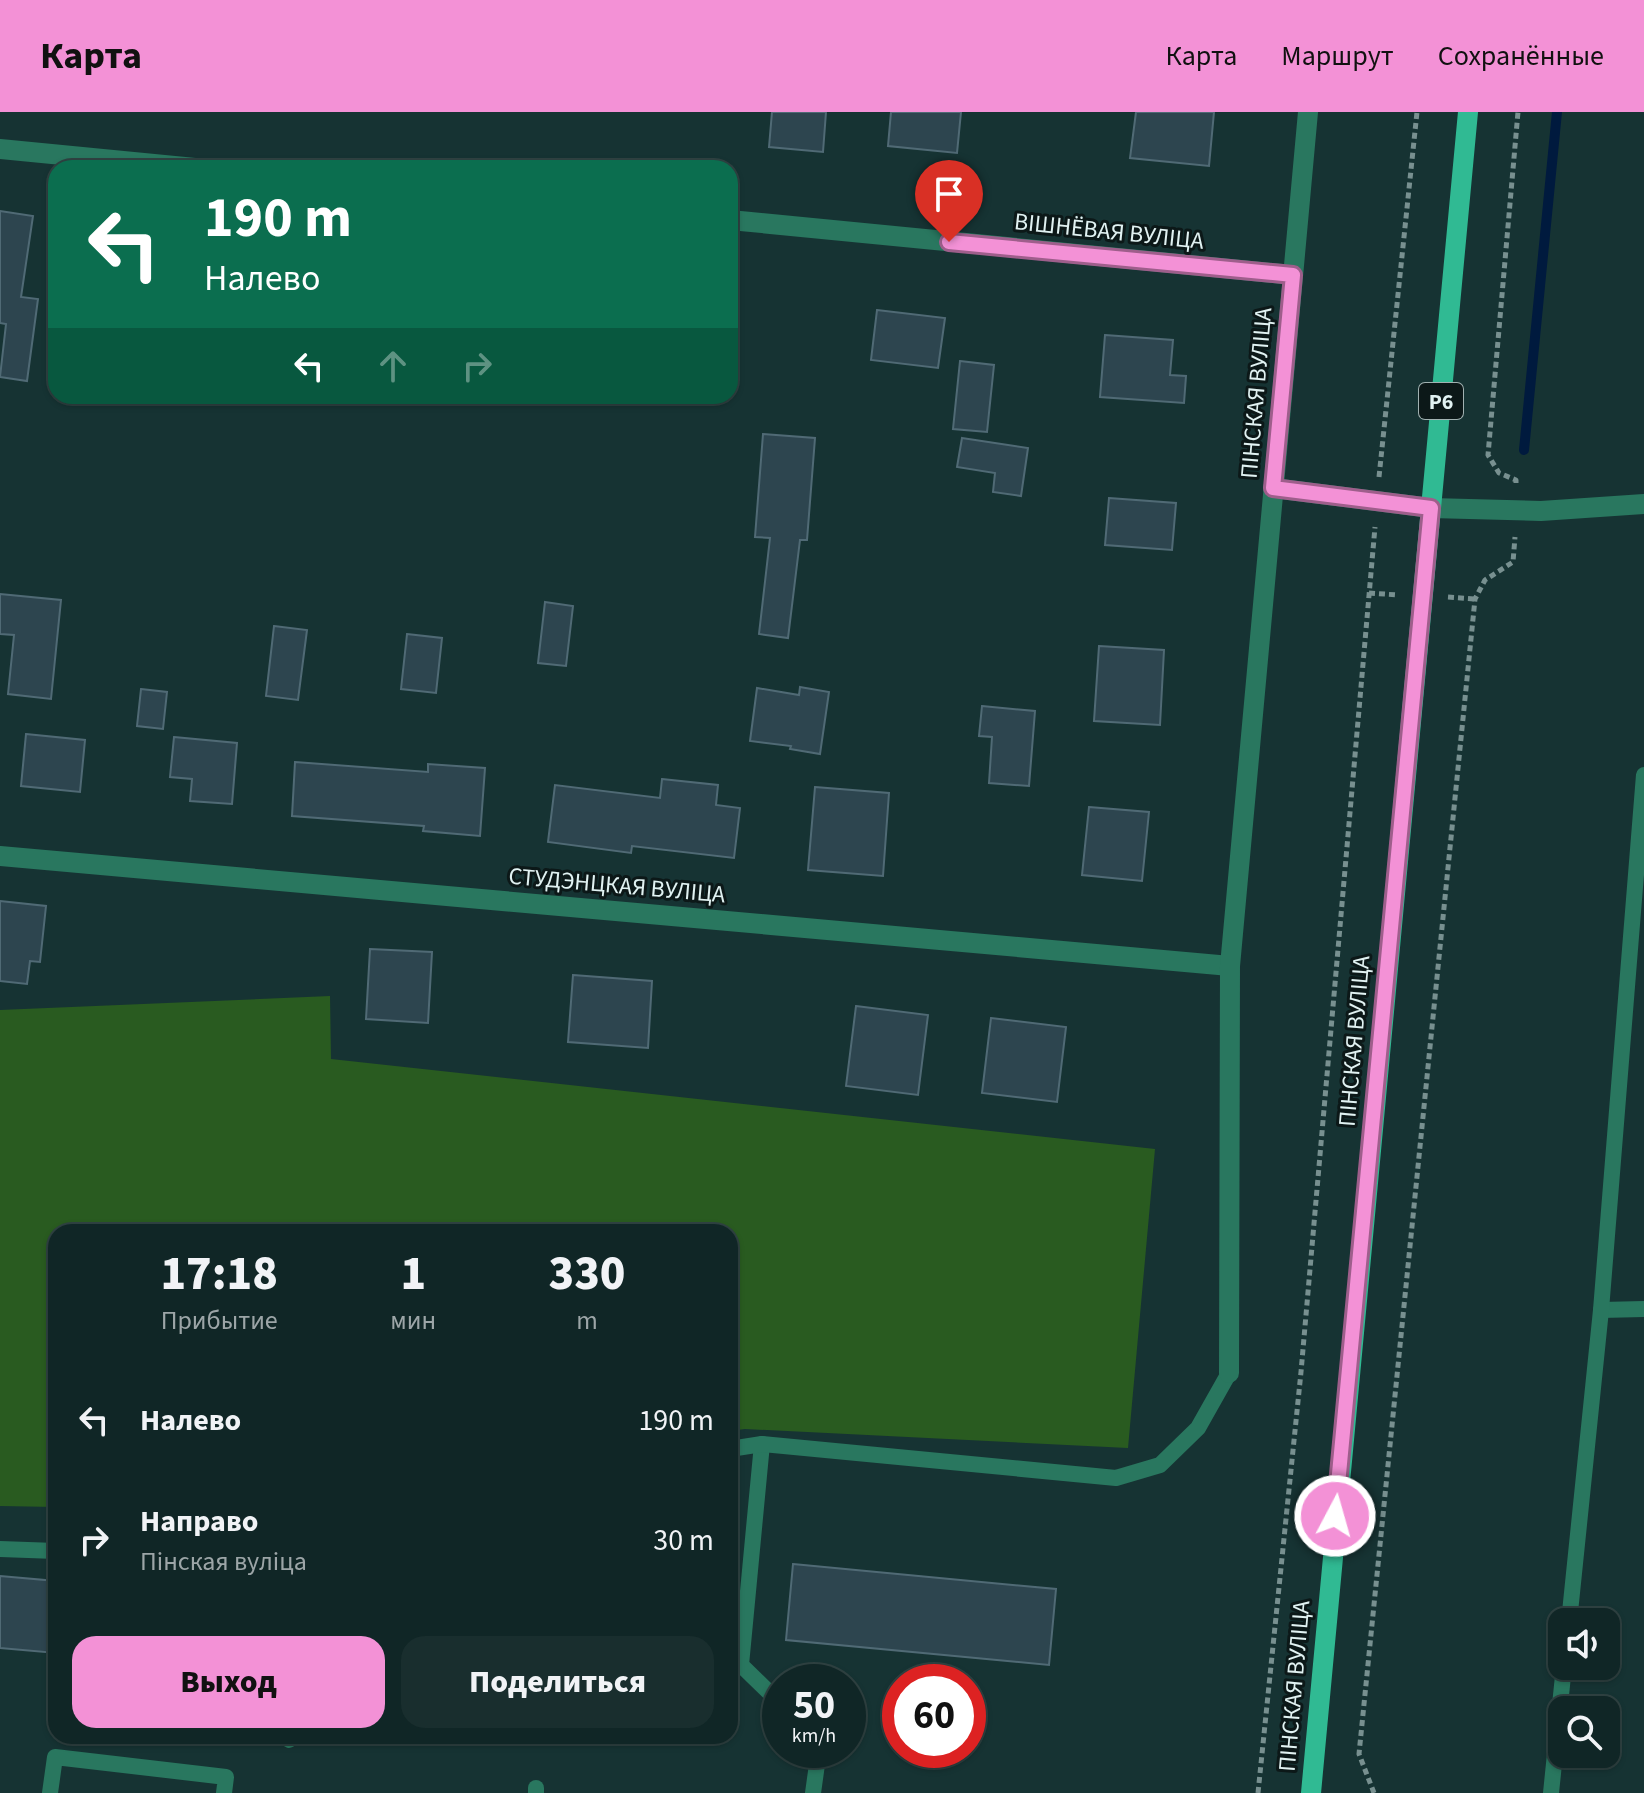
<!DOCTYPE html>
<html lang="ru">
<head>
<meta charset="utf-8">
<style>
	:root { --surface:#102626; --page:#192e2e; --text:#f1f3f6; --muted:#9ca5a7; --line:#304343; --accent:#f391d6 }
	body { margin:0; font-family:"Source Sans 3",sans-serif; background:var(--page); color:var(--text); height:100vh; display:flex; flex-direction:column; font-size:30px; white-space:nowrap }
	* { box-sizing:border-box; margin:0 }
	p { font-size:26px; color:var(--muted) }
	.icon { flex:none; width:44px; height:44px; fill:none; stroke:currentColor; stroke-width:2; stroke-linecap:round; stroke-linejoin:round }
	.map { position:relative; flex:1; overflow:hidden }
	.panel { position:absolute; left:48px; top:1112px; width:690px; height:520px; display:flex; flex-direction:column; background:var(--surface); border-radius:24px; box-shadow:0 2px 6px #0004,0 0 0 2px var(--line) }
	.panel>* { flex:none }
	.banner { position:absolute; left:48px; top:48px; width:690px; height:244px; border-radius:24px; box-shadow:0 2px 6px #0004,0 0 0 2px var(--line); background:#0b6e4f; color:#fff; overflow:hidden }
	.fabs { position:absolute; left:1548px; top:1496px; display:grid; gap:16px }
	.fabs a { display:grid; place-items:center; width:72px; height:72px; border-radius:16px; background:var(--surface); box-shadow:0 2px 6px #0004,0 0 0 2px var(--line); font-size:40px }
	.speed { position:absolute; left:762px; top:1552px; display:flex; gap:16px; font-size:40px; font-weight:700; text-align:center }
	.speed>* { display:grid; place-content:center; width:104px; height:104px; border-radius:50%; background:var(--surface); box-shadow:0 2px 6px #0004,0 0 0 2px var(--line); line-height:1 }
	.speed small { font-size:20px; font-weight:400 }
	.speed .limit { border:12px solid #d22; background:#fff; color:#111 }
	.pin { position:absolute; display:grid; place-items:center; width:68px; height:68px; color:#fff; margin:-82px -34px; border-radius:50% 50% 50% 0; rotate:-45deg; box-shadow:0 0 8px #0007 }
	.pin .icon { rotate:45deg }
	.me { position:absolute; width:88px; margin:-44px; rotate:6deg; stroke-linejoin:round; filter:drop-shadow(0 0 6px #0008) }
	.turn { display:flex; align-items:center; gap:28px; height:168px; padding:0 24px; font-size:36px }
	.turn .icon { width:104px; height:104px; stroke-width:2.5 }
	.turn b { display:block; font-size:56px; line-height:68px }
	.lanes { display:flex; align-items:center; height:76px; padding:0 24px; background:#0003; justify-content:center; gap:40px; direction:ltr }
	.lanes .off { opacity:.35 }
	.eta { display:flex; justify-content:space-evenly; align-items:center; height:136px; text-align:center }
	.eta b { font-size:48px; font-weight:800; line-height:56px }
	.primary-button { display:flex; gap:16px; margin-top:auto; padding:16px 24px }
	.primary-button a { flex:1; height:92px; border-radius:24px; background:var(--accent); color:#111; font-size:32px; font-weight:800; line-height:92px; text-align:center }
	.primary-button a+a { background:var(--page); color:var(--text) }
	ul { padding:0; list-style:none }
	li { display:flex; align-items:center; gap:24px; height:120px; padding:0 24px }
	li div { flex:1 }
	li b { display:block; font-size:30px }
	li em { font-style:normal }
	header { display:flex; align-items:center; gap:48px; box-sizing:border-box; height:112px; padding:0 40px; background:var(--accent); color:#111 }
	header strong { font-size:38px }
	nav { display:flex; gap:44px; margin-inline-start:auto; font-size:28px }
	.map>svg:first-child { display:block }
	.green { fill:#295b20 }
	.lines { fill:none; stroke-linecap:round; stroke-linejoin:round }
	.stream { stroke:#001a3e; stroke-width:10 }
	.building { fill:#2d454f; stroke:#506a75; stroke-width:2 }
	.path { stroke:#789090; stroke-width:5; stroke-dasharray:6 4; stroke-linecap:butt }
	.service { stroke:#29775f; stroke-width:16 }
	.minor { stroke:#29775f; stroke-width:20 }
	.primary { stroke:#30ba93; stroke-width:20 }
	.route-casing { stroke:#9e5e8b; stroke-width:20 }
	.route { stroke:#f391d6; stroke-width:14 }
	.labels { text-anchor:middle; stroke-width:6; stroke-linejoin:round; paint-order:stroke }
	.shield { fill:#0c1818; stroke:#a1b1b1; stroke-width:2 }
	.shield-label { font-size:22px; font-weight:bold; fill:#e1f2f2 }
	.street-label { font-size:24px; fill:#e1f2f2; stroke:#0c1818 }
</style>
</head>
<body>
<header>
<strong>Карта</strong>
<nav><a>Карта</a><a>Маршрут</a><a>Сохранённые</a></nav>
</header>
<div class="map">
<svg width="1644" height="1681" viewBox="0 0 1644 1681">
	<rect width="100%" height="100%" fill="#163333"/>
	<polygon class="green" points="330,884 331,947 1155,1037 1128,1336 745,1317 730,1319 730,1120 56,1120 56,1395 0,1394 0,898"/>
	<g class="lines">
		<polyline class="stream" points="1524,338 1557,0"/>
	</g>
	<g class="building">
		<polygon points="772,0 826,0 823,40 769,35"/>
		<polygon points="891,0 961,0 957,41 888,34"/>
		<polygon points="1136,0 1214,0 1209,54 1130,46"/>
		<polygon points="0,99 33,104 21,185 38,187 27,269 0,265 6,212 0,211"/>
		<polygon points="877,198 945,206 938,256 871,248"/>
		<polygon points="1105,223 1173,228 1170,263 1186,264 1184,291 1100,285"/>
		<polygon points="960,249 994,253 987,320 953,317"/>
		<polygon points="763,322 815,326 807,428 800,428 788,526 759,522 770,426 755,425"/>
		<polygon points="962,326 1028,336 1021,384 993,380 995,361 957,355"/>
		<polygon points="1109,386 1176,391 1172,438 1105,433"/>
		<polygon points="0,482 61,488 51,587 8,582 14,523 0,522"/>
		<polygon points="545,490 573,494 566,554 538,551"/>
		<polygon points="274,514 307,518 298,588 266,584"/>
		<polygon points="407,522 442,526 436,581 401,577"/>
		<polygon points="1099,534 1164,538 1160,613 1094,609"/>
		<polygon points="800,575 829,580 820,642 790,637 791,634 750,629 757,576 799,583"/>
		<polygon points="141,577 167,580 163,617 137,614"/>
		<polygon points="982,594 1035,599 1029,674 989,671 992,625 979,624"/>
		<polygon points="26,622 85,628 80,680 21,674"/>
		<polygon points="174,625 237,631 232,692 190,689 192,667 170,665"/>
		<polygon points="295,650 428,660 428,652 485,656 480,724 423,719 424,714 292,704"/>
		<polygon points="662,667 718,673 716,693 740,696 734,746 632,734 631,741 548,730 555,673 660,686"/>
		<polygon points="815,675 889,681 883,764 808,758"/>
		<polygon points="1089,695 1149,700 1142,769 1082,763"/>
		<polygon points="0,789 46,794 40,850 30,849 27,872 0,869"/>
		<polygon points="370,837 432,840 428,911 366,907"/>
		<polygon points="573,863 652,869 648,936 568,930"/>
		<polygon points="856,894 928,903 918,983 846,974"/>
		<polygon points="991,906 1066,915 1057,990 982,981"/>
		<polygon points="793,1452 1056,1477 1049,1553 786,1528"/>
		<polygon points="0,1464 56,1469 56,1541 0,1536"/>
	</g>
	<g class="lines">
		<g class="path">
			<polyline points="1379,365 1417,0"/>
			<polyline points="1516,371 1516,368 1499,361 1488,343 1518,0"/>
			<polyline points="1369,481 1398,483"/>
			<polyline points="1448,485 1475,487"/>
			<polyline points="1258,1681 1301,1260 1375,415"/>
			<polyline points="1374,1681 1359,1642 1475,487 1485,468 1513,450 1515,425"/>
		</g>
		<g class="service">
			<polyline points="1601,1198 1644,1197"/>
			<polyline points="762,1332 741,1553 780,1591"/>
			<polyline points="730,1337 762,1332 1116,1366 1160,1353 1198,1316 1229,1261"/>
			<polyline points="0,1437 56,1439"/>
			<polyline points="1569,1510 1601,1198 1644,663"/>
			<polyline points="289,1628 290,1624"/>
			<polyline points="50,1681 55,1645 226,1665 224,1681"/>
			<polyline points="536,1681 536,1676"/>
			<polyline points="813,1681 819,1638"/>
			<polyline points="1551,1681 1564,1554"/>
		</g>
		<g class="minor">
			<polyline points="0,37 195,56"/>
			<polyline points="730,108 1293,163"/>
			<polyline points="1273,376 1431,396 1541,399 1644,392"/>
			<polyline points="0,744 1230,854"/>
			<polyline points="1229,1261 1230,854 1308,0"/>
		</g>
		<polyline class="primary" points="1311,1681 1468,0"/>
	</g>
	<g class="lines">
		<defs>
			<polyline id="route" points="949,130 1293,163 1273,376 1431,396 1335,1404"/>
		</defs>
		<use href="#route" class="route-casing"/>
		<use href="#route" class="route"/>
	</g>
	<g class="labels">
		<rect class="shield" x="1419" y="271" width="44" height="36" rx="6"/>
		<g class="shield-label">
			<text x="1441" y="297">Р6</text>
		</g>
		<g class="street-label">
			<text transform="translate(1109 119) rotate(6)" y="8">ВІШНЁВАЯ ВУЛІЦА</text>
			<text transform="translate(1256 281) rotate(-85)" y="8">ПІНСКАЯ ВУЛІЦА</text>
			<text transform="translate(617 773) rotate(5)" y="8">СТУДЭНЦКАЯ ВУЛІЦА</text>
			<text transform="translate(1354 929) rotate(-85)" y="8">ПІНСКАЯ ВУЛІЦА</text>
			<text transform="translate(1294 1574) rotate(-85)" y="8">ПІНСКАЯ ВУЛІЦА</text>
		</g>
	</g>
</svg>
<div class="fabs">
<a><svg class="icon" aria-label="sound" viewBox="0 0 24 24"><path d="M4 9h4l5-4v14l-5-4H4zM17 9q2 3 0 6"/></svg></a>
<a><svg class="icon" aria-label="search" viewBox="0 0 24 24"><circle cx="10" cy="10" r="6"/><path d="M15 15l6 6"/></svg></a>
</div>
<div class="speed"><div>50<small>km/h</small></div><div class="limit">60</div></div>
<div class="pin" style="left:949px;top:130px;background:#d93025"><svg class="icon" aria-label="arrive" viewBox="0 0 24 24"><path d="M6 21V4h12l-3 4 3 4H6"/></svg></div>
<svg class="me" style="left:1335px;top:1404px" viewBox="-20 -20 40 40"><circle r="17" fill="#f391d6" stroke="#fff" stroke-width="3"/><path d="M0-11L8 9 0 5-8 9z" fill="#fff"/></svg>
<div class="banner">
<div class="turn"><svg class="icon" aria-label="left" viewBox="0 0 24 24"><path d="M17 20v-9H6M10 6l-5 5 5 5"/></svg><div><b>190 m</b>Налево</div></div>
<div class="lanes"><svg class="icon" aria-label="left" viewBox="0 0 24 24"><path d="M17 20v-9H6M10 6l-5 5 5 5"/></svg><svg class="icon off" aria-label="ahead" viewBox="0 0 24 24"><path d="M12 20V5M6 11l6-6 6 6"/></svg><svg class="icon off" aria-label="right" viewBox="0 0 24 24"><path d="M7 20v-9h11M14 6l5 5-5 5"/></svg></div>
</div>
<section class="panel">
<div class="eta">
<div><b>17:18</b><p>Прибытие</p></div>
<div><b>1</b><p>мин</p></div>
<div><b>330</b><p>m</p></div>
</div>
<ul>
<li><svg class="icon" aria-label="left" viewBox="0 0 24 24"><path d="M17 20v-9H6M10 6l-5 5 5 5"/></svg><div><b>Налево</b></div><em>190 m</em></li>
<li><svg class="icon" aria-label="right" viewBox="0 0 24 24"><path d="M7 20v-9h11M14 6l5 5-5 5"/></svg><div><b>Направо</b><p>Пінская вуліца</p></div><em>30 m</em></li>
</ul>
<div class="primary-button"><a>Выход</a><a>Поделиться</a></div>
</section>
</div>
</body>
</html>
